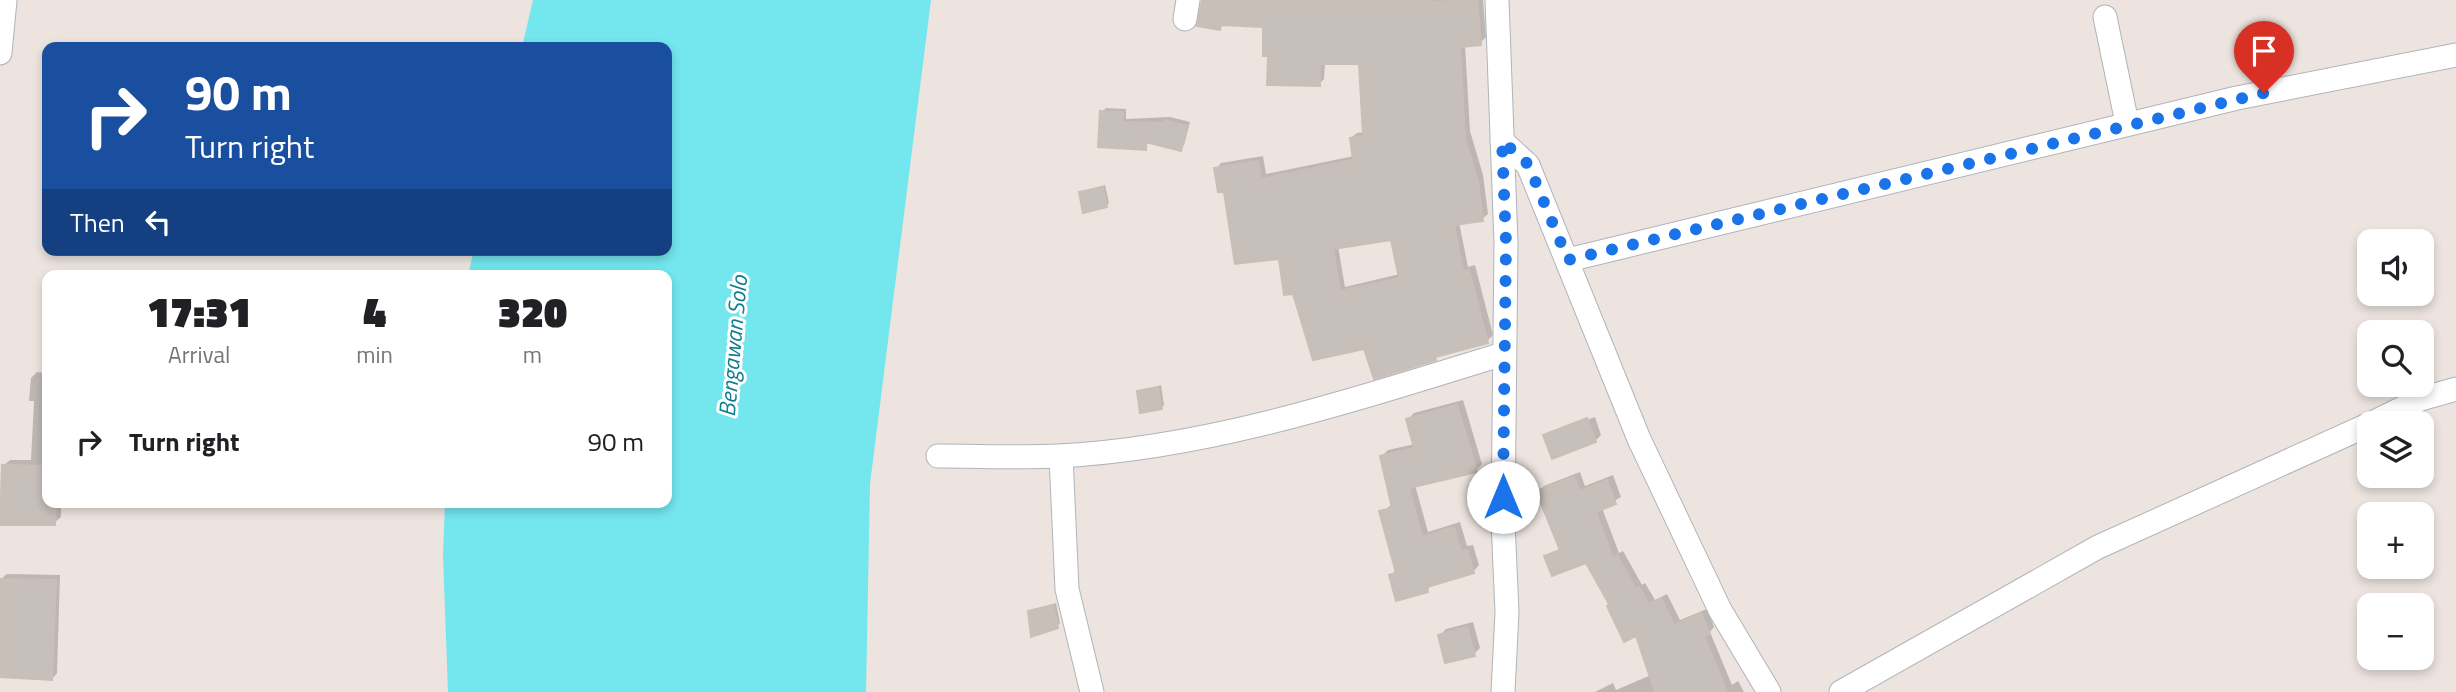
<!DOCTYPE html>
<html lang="en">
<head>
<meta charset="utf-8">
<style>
	:root { --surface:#fff; --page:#f6f6f6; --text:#202124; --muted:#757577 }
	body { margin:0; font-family:"Titillium Web",sans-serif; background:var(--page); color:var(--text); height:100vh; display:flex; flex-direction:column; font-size:26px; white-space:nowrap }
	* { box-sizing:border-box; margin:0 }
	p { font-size:23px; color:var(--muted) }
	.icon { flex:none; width:38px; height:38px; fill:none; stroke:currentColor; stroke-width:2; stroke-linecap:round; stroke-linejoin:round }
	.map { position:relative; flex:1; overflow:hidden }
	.details { position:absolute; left:42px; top:270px; width:630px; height:238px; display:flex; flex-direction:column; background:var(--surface); border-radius:14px; box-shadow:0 4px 10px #0003 }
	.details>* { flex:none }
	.hud { position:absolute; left:42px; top:42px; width:630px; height:214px; border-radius:14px; box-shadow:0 4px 10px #0003; background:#1a4fa0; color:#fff; overflow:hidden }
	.tools { position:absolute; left:2357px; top:229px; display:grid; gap:14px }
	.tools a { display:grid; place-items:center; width:77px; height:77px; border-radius:14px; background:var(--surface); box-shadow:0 4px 10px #0003; font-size:35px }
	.pin { position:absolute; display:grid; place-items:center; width:60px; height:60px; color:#fff; margin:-72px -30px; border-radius:50% 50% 50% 0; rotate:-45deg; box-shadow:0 0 7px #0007 }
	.pin .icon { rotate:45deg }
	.me { position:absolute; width:77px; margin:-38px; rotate:0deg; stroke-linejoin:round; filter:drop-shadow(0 0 5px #0008) }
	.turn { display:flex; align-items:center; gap:24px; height:147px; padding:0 28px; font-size:32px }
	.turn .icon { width:91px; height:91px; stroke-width:2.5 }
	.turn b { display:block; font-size:49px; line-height:60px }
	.then { display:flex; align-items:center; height:66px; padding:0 28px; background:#0003; gap:14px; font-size:26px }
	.eta { display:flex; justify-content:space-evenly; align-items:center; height:119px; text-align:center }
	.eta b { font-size:42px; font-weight:800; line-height:49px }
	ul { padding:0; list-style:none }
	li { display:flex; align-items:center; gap:21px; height:105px; padding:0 28px }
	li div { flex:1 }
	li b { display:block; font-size:26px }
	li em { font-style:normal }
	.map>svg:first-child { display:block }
	.water { fill:#73e6ee }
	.shadow { fill:#0003; fill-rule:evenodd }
	.building { fill:#c6bfba; stroke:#c9bfb8; stroke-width:2; fill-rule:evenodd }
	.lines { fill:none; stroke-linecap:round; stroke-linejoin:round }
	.minor-casing { stroke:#afb4bc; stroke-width:25 }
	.minor { stroke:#fff; stroke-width:23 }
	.route { stroke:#1a73e8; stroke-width:12; stroke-dasharray:0 21.6 }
	.labels { text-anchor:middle; stroke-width:6; stroke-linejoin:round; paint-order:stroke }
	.water-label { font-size:23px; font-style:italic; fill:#0f7d8f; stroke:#fff }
</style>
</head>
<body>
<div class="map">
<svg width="2456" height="692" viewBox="0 0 2456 692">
	<rect width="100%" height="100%" fill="#ede4df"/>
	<polygon class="water" points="533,0 931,0 870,484 866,692 448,692 443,555 445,502 667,502 667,275 468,275 474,250 667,250 667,47 522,47"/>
	<g class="shadow">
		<path d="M1203,0H1483L1486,37L1480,43L1465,45L1470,131L1483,175L1488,214L1482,219L1459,222L1468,267L1475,265L1493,335L1487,341L1440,354L1435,359L1366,347L1295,292L1280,257L1226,189L1216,169L1221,163L1263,156L1266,174L1354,156L1351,138L1357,133L1365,132L1360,62L1325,63L1324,79L1319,84L1270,55L1265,25L1224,23L1219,28ZM1393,238L1400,274L1345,287L1338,246Z"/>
		<polygon points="1106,108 1126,109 1126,119 1170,117 1190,122 1184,145 1180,149 1149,141 1145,148 1102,112"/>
		<polygon points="1105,185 1109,203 1106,205 1080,192"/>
		<polygon points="37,372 47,373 47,502 61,502 61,517 54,523 3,466 10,460 31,460 34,401 29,401 31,378"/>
		<polygon points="1161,385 1164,405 1161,408 1138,392"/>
		<polygon points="1463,400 1482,464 1476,470 1415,485 1428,532 1460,522 1467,546 1473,545 1479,565 1473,572 1433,584 1427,590 1391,575 1397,569 1381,512 1393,504 1382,456 1388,450 1415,444 1408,419 1414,413"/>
		<polygon points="1595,417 1601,435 1595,441 1545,435 1550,431 1550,434"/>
		<polygon points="1580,472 1585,486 1613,475 1621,497 1602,508 1619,553 1623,551 1642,585 1645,583 1655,600 1667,594 1680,620 1707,609 1714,627 1710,632 1732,685 1738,681 1744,692 1595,692 1613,683 1616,690 1651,675 1637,634 1611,604 1587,561 1546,556 1561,548 1538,492 1544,486"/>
		<polygon points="7,574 60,575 57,673 52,679 0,676 1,579"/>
		<polygon points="1056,603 1060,623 1057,626 1029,612"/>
		<polygon points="1473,622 1480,648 1474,654 1440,635 1446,629"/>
	</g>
	<g class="building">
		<path d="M1202,0H1432L1431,2L1477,0L1481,45L1460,47L1465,138L1478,181L1483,221L1454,225L1463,271L1469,270L1488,343L1435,357L1436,360L1374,379L1364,349L1313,360L1293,294L1284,295L1279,259L1235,264L1224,192H1218L1214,168L1258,161L1261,179L1353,160L1350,138L1363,136L1359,64H1320V86L1267,85L1268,56H1263V27L1221,25L1220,30L1197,26ZM1391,240L1399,278L1340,291L1333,249Z"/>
		<polygon points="1100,111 1123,112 1122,122 1164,123 1164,120 1187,126 1181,151 1146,142 1146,150 1098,147"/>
		<polygon points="1103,187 1107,207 1083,213 1079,192"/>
		<polygon points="1158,387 1162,409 1140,413 1137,391"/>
		<polygon points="1457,405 1477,472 1409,488 1422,537 1454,527 1461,551 1467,550 1474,573 1427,587 1428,592 1396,601 1389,575 1396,573 1379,511 1392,508 1380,456 1414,448 1406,419"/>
		<polygon points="1587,418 1596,442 1552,459 1543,435"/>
		<polygon points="2,465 47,466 47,502 56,502 55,525 0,525"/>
		<polygon points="1574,477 1580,491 1607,480 1616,504 1596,512 1613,558 1617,555 1636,589 1639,587 1649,604 1661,598 1674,625 1701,613 1710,634 1704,636 1727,692 1655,692 1636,636 1624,642 1607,606 1609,604 1586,563 1552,576 1544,556 1560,550 1536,491"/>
		<polygon points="0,579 56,580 52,680 0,677"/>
		<polygon points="1053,605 1058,628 1031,637 1028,611"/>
		<polygon points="1467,627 1475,656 1445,663 1438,635"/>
	</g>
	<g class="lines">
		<defs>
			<g id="minor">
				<polyline points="1497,0 1506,243 1503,521 1507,612 1503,692"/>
				<polyline points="2105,17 2127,123"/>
				<polyline points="1185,19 1188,0"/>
				<polyline points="0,53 5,0"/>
				<polyline points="1502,141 1528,165 1639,439 1720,610 1769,692"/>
				<polyline points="1568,260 2237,98 2456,55"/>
				<polyline points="2370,424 2421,399 2456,389"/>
				<path d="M938,456C979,456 1020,458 1060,456C1211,448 1360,398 1503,354"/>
				<polyline points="1061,456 1067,589 1092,692"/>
				<polyline points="1841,692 2098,547 2370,424"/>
			</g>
		</defs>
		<use href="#minor" class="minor-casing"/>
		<use href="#minor" class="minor"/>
	</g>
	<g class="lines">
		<polyline class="route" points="1503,497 1506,243 1502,141 1528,164 1568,260 2264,93"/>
	</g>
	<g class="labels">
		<g class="water-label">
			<text transform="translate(733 346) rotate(-85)" y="8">Bengawan Solo</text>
		</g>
	</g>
</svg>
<div class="tools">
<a><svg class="icon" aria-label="sound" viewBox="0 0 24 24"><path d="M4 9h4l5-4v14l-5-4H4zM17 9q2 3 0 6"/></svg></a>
<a><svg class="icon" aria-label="search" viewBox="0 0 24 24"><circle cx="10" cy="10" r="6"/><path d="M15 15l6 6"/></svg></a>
<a><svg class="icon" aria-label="layers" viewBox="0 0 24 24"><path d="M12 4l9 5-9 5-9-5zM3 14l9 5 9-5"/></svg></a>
<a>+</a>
<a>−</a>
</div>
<div class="pin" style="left:2264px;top:93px;background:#d93025"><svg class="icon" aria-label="arrive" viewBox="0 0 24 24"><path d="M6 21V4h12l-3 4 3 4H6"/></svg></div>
<svg class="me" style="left:1503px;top:497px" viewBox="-20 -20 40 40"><circle r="19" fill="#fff"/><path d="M0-13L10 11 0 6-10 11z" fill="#1a73e8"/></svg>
<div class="hud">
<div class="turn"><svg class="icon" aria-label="right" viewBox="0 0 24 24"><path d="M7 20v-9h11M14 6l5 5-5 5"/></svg><div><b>90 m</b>Turn right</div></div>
<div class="then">Then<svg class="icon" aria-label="left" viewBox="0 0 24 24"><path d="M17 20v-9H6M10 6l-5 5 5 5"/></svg></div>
</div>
<section class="details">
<div class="eta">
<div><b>17:31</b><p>Arrival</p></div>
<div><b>4</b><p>min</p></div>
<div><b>320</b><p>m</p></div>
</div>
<ul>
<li><svg class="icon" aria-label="right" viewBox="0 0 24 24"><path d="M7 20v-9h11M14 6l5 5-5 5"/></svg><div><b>Turn right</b></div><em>90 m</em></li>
</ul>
</section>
</div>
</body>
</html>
